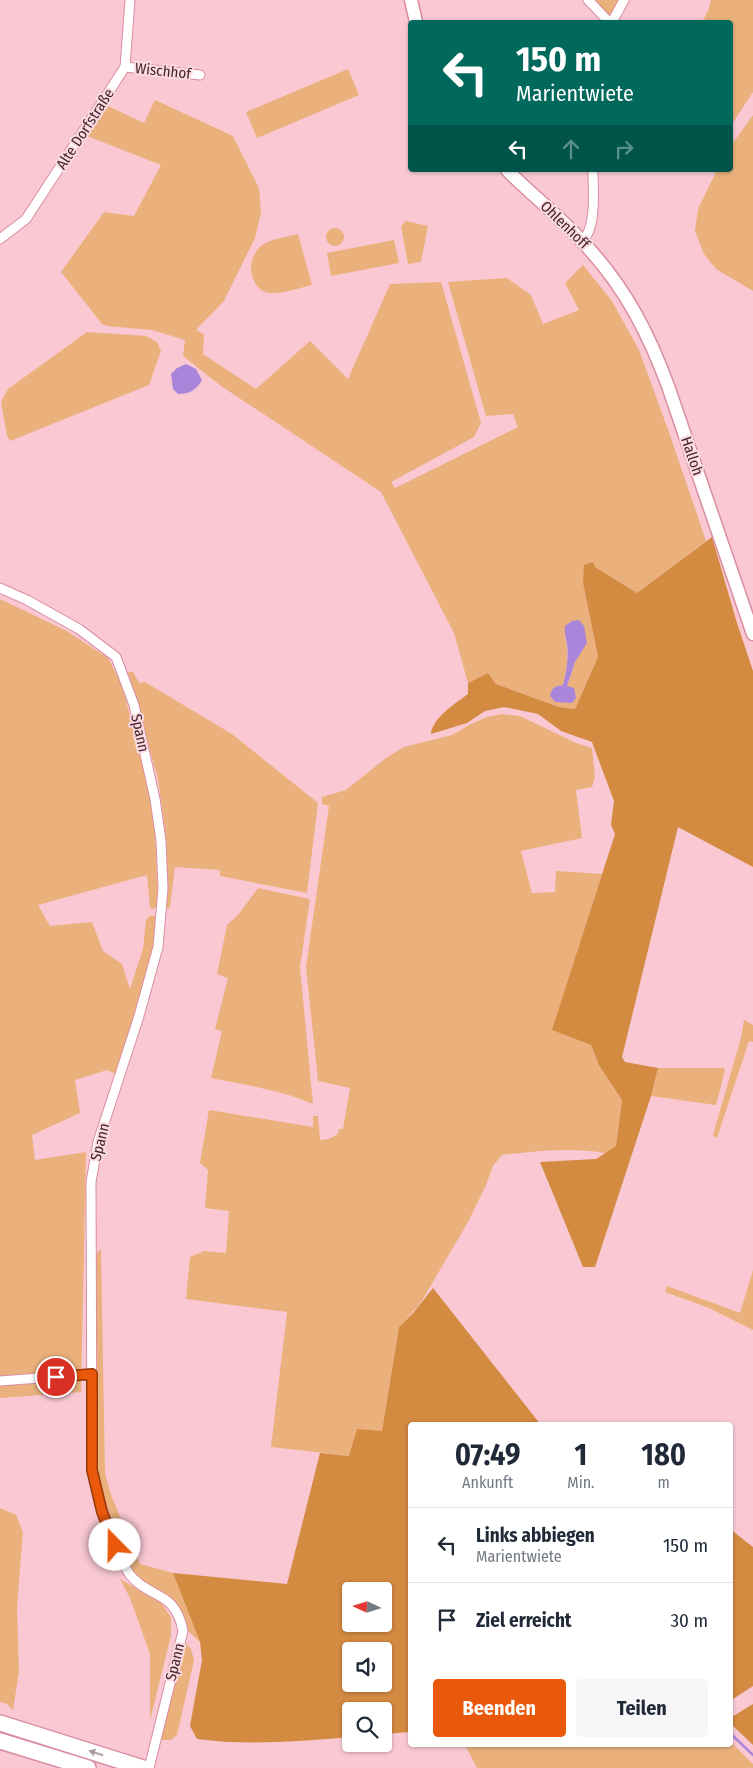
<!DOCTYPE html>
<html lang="de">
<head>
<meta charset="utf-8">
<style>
	:root { --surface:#fff; --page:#f6f6f7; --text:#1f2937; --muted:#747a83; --line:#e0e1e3; --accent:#ea580c }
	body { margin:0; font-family:"Fira Sans Condensed",sans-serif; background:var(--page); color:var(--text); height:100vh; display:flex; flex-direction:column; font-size:19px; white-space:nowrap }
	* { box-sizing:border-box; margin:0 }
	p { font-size:16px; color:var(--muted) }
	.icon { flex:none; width:28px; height:28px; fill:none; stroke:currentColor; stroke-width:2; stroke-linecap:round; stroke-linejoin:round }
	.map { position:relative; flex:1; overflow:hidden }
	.side { position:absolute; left:408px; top:1422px; width:325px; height:325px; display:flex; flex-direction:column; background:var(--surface); border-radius:5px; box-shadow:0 1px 4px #0004 }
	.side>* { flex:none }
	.top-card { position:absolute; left:408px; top:20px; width:325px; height:152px; border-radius:5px; box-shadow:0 1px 4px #0004; background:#00695c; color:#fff; overflow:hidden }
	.needle { width:32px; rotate:274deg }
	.controls { position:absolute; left:342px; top:1582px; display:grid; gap:10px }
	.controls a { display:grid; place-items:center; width:50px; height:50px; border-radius:5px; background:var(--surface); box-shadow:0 1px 4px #0004; font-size:25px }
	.pin { position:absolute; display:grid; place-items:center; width:42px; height:42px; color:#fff; margin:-21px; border:2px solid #fff; border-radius:50%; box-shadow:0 1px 5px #0007 }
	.me { position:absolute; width:55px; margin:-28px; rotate:338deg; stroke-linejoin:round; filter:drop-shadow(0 0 4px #0008) }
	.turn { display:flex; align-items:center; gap:18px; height:105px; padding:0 25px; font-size:22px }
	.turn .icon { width:65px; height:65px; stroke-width:2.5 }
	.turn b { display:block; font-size:35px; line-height:42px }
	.lanes { display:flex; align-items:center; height:48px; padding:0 25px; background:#0003; justify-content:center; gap:25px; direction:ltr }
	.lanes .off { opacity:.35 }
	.eta { display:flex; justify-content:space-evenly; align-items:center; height:85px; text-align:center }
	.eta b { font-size:30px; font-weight:700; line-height:35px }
	.action { display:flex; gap:10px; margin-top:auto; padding:10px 25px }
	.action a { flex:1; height:58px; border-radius:5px; background:var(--accent); color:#fff; font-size:20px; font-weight:700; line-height:58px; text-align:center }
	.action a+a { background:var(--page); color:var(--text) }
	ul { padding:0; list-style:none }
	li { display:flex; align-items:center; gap:15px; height:75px; padding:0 25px; border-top:1px solid var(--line) }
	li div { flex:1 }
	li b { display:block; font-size:19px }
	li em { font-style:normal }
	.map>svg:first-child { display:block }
	.green { fill:#ebb17c; fill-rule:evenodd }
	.forest { fill:#d38a41; fill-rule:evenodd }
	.water { fill:#aa86da }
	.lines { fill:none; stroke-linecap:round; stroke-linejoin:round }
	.stream { stroke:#aa86da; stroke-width:2.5 }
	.minor-casing { stroke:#da8da1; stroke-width:11 }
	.secondary-casing { stroke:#da8da1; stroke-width:15 }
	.motorway-casing { stroke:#da8da1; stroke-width:18 }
	.minor { stroke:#fff; stroke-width:9 }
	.secondary { stroke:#fff; stroke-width:12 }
	.motorway { stroke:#fff; stroke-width:15 }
	.oneway { fill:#ab9da1 }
	.route-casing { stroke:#983908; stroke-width:12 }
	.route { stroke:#ea580c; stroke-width:9 }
	.labels { text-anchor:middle; stroke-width:4; stroke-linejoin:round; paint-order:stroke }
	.street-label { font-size:15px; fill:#45262f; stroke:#fcdae2 }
</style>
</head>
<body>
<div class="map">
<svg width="753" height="1768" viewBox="0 0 753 1768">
	<rect width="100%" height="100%" fill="#f9c8d3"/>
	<g class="green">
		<polygon points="591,0 623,0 611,20"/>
		<polygon points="711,0 753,0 753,92 730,127 730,22 702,22 708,11"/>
		<polygon points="348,69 359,95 257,138 246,112"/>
		<path d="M155,100L233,136L259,188L261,212L255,238L224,301L196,330L204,334L203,354L256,389L310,341L348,379L390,284L441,282L481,423L474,437L391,482L395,488L518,427L513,414L486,416L448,282L507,278L531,295L543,324L579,310L565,283L583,265L612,301L639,350L670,435L706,541L637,593L595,567L583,583L598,657L575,709L559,707L496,684L488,673L468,683L454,633L381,492L221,386L183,356L185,340L152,330L107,326L102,324L61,272L104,212L134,216L161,165L87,136L108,106L144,123ZM564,635L579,654L575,662L567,686H556L563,685C567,669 570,652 564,635Z"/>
		<polygon points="753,115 753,291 716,269 704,254 695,231 698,209 717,170 730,170 730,147"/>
		<polygon points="406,221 428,226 421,262 408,264 401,226"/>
		<circle cx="335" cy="237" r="9"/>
		<path d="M298,234L312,285C300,288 276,296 265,292C259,290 255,284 253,278C248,267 253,250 264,244C274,238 288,237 298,234Z"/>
		<polygon points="394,240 399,263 331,276 327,253"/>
		<polygon points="87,332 146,336 157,342 161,351 149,385 10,441 7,436 1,402 8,389"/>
		<polygon points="0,599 65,630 108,658 122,685 154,809 158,904 154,909 150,908 147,875 38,905 50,926 92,922 103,951 122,964 130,989 143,949 146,920 151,915 157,917 152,953 116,1074 107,1070 75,1080 80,1113 32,1135 35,1160 86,1152 81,1392 0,1398"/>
		<polygon points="128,672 133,672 139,683 145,682 232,734 318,803 307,893 220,876 220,870 175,867 170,907 166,909 167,872 166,837 158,779"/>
		<path d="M502,714L520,716L576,743L592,748L595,777L592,787L576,790L582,838L521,851L532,893L555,892L556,871L602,874L553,1030L591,1045L598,1062L622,1100L616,1146L606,1153C570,1147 538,1151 502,1155L493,1166L486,1185L468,1222L420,1304L399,1327L382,1431L350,1456L271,1447L287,1312L186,1299L190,1257L204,1251L226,1253L229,1211L205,1208L208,1170L200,1163L209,1110L313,1127V1116H318L320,1140L329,1139L338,1134L339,1129H343L350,1088L318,1081L306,967L329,806L322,804V797L346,790L386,758L404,747L452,735L469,725L487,717Z"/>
		<path d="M258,888L310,899L300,967L313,1104C282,1090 245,1085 211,1078L222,1031L215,1029L228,978L217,974L227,925L238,915Z"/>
		<polygon points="744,1020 753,1025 753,1042 749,1041 717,1138 713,1135 741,1038"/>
		<polygon points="658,1068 723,1068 725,1070 716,1105 651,1096"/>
		<polygon points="101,1249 105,1474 111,1495 140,1564 173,1573 200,1642 186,1629 178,1606 165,1594 144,1583 132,1572 112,1528 99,1484 96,1455 94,1256"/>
		<polygon points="753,1270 753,1330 709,1308 665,1292 667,1286 740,1313"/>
		<polygon points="0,1508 16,1515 23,1532 17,1607 19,1672 13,1710 7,1704 0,1702"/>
		<polygon points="120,1579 161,1603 171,1617 171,1636 150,1720 150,1654 130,1598"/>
		<polygon points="185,1642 191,1649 194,1660 177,1735 171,1740 161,1740"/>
		<polygon points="730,1741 753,1764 753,1768 477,1768 465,1745 730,1745"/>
	</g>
	<g class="forest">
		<path d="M712,537L737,623L753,671V867L678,827L622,1057L625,1062L658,1068L651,1096L595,1267H583L540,1162L596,1159L616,1146L622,1100L599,1065L591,1045L552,1030L615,834L611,825L614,801L592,742L561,731L538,714L504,707L485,711L467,723L431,734C432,718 456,703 468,694V683L488,673L496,684L559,707L575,709L598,657L583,583L584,565L593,562L595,567L637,593Z"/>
		<path d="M433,1288L541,1425H410V1732L384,1734V1711H351V1737C300,1741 248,1746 197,1739L190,1726L202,1660L200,1642L173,1573L287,1584L320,1453L349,1456L357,1429L382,1431L399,1327L414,1312ZM384,1591V1624H351V1591ZM351,1651H384V1684H351Z"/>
		<polygon points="730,1529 753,1547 753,1686 730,1701"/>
		<polygon points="753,1704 753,1745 730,1723 730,1718"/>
	</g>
	<g class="water">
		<path d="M186,364L196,369L202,380C196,390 190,394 178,394L173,389L171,374L177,368Z"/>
		<path d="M579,620L584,626L587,643L575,662L567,686L574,688L576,698L572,703L555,702L550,696C552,688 554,686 563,685C566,673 569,658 567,645C566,638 564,634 565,626L572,621Z"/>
	</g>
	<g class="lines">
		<polyline class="stream" points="730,1733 753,1755"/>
		<defs>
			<g id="minor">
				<polyline points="588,0 609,22"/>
				<polyline points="612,22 624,0"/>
				<polyline points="125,67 200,75"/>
				<polyline points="0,239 26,219 125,67 130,0"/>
				<path d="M582,241C597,229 593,189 593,170"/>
				<path d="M0,588L27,600L79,629L116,657L134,705L155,799L161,841L163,888L158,947L139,1016L98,1142L91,1182L92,1470C99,1501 107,1529 121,1558C124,1563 126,1570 130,1575C151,1600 175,1590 183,1631L149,1768"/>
				<polyline points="0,1381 92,1374"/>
			</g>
			<g id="secondary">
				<polyline points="411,0 416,22"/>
				<path d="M507,170C534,197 565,221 590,250C627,291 649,335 668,386L753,634"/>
			</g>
			<g id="motorway">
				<polyline points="0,1723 143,1768"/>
				<polyline points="0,1741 88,1768"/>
			</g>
		</defs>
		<use href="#minor" class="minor-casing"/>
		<use href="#secondary" class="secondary-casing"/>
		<use href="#motorway" class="motorway-casing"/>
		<use href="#minor" class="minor"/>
		<use href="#secondary" class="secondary"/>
		<use href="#motorway" class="motorway"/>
	</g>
	<defs><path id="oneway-solid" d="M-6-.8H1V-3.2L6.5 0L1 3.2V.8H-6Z" transform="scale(1.25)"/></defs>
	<use class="oneway" href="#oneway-solid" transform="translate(96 1753) rotate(-162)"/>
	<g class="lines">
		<defs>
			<polyline id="route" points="56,1377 92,1374 92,1470 102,1512 115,1545"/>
		</defs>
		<use href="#route" class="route-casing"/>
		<use href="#route" class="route"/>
	</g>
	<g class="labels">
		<g class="street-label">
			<text transform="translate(163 71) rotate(6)" y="5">Wischhof</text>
			<text transform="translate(85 129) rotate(-57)" y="5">Alte Dorfstraße</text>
			<text transform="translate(565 225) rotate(44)" y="5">Ohlenhoff</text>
			<text transform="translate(692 456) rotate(71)" y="5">Halloh</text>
			<text transform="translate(140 733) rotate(78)" y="5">Spann</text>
			<text transform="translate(100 1142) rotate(-76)" y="5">Spann</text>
			<text transform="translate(175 1662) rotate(-76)" y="5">Spann</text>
		</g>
	</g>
</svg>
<div class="controls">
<a><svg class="needle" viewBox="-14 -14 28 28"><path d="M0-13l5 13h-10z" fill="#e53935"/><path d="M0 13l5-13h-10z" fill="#747a83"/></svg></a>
<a><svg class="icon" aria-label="sound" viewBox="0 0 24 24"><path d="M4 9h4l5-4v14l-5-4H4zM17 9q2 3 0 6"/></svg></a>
<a><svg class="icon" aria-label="search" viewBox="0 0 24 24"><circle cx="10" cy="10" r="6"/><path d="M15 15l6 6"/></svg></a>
</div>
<div class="pin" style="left:56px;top:1377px;background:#d93025"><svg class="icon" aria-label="arrive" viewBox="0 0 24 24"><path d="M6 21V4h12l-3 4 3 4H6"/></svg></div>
<svg class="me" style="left:115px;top:1545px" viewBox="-20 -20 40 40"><circle r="19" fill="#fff"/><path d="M0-13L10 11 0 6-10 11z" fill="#ea580c"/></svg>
<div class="top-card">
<div class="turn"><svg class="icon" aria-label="left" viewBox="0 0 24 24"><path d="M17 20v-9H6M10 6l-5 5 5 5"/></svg><div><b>150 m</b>Marientwiete</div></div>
<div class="lanes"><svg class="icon" aria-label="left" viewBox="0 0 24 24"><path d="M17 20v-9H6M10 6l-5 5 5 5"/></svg><svg class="icon off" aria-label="ahead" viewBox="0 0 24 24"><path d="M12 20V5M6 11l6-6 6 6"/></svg><svg class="icon off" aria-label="right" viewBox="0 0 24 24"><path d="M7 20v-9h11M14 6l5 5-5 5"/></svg></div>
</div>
<section class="side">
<div class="eta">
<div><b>07:49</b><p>Ankunft</p></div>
<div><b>1</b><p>Min.</p></div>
<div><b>180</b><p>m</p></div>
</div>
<ul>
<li><svg class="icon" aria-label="left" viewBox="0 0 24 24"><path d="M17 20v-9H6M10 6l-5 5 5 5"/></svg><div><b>Links abbiegen</b><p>Marientwiete</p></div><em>150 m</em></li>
<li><svg class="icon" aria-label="arrive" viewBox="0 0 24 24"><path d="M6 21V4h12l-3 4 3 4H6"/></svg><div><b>Ziel erreicht</b></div><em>30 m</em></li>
</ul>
<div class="action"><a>Beenden</a><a>Teilen</a></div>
</section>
</div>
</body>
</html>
